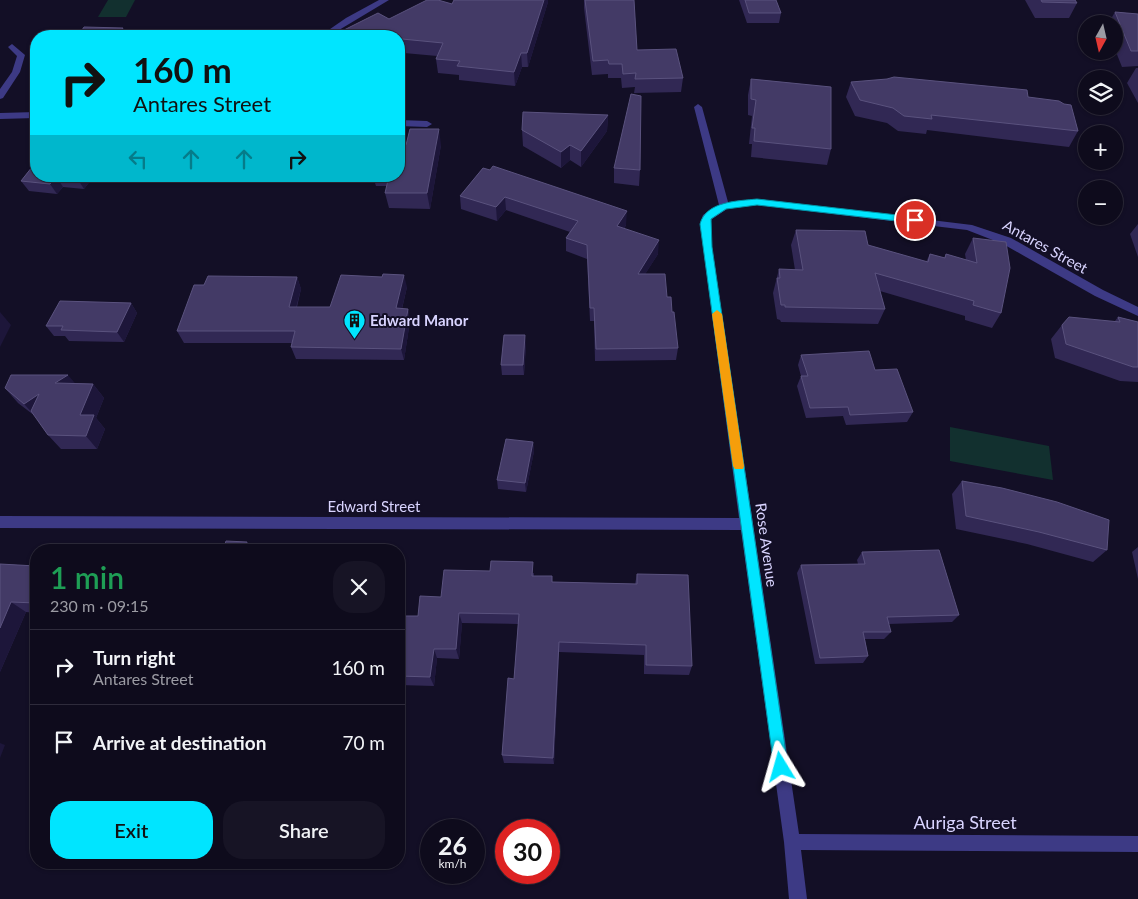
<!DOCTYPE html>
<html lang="en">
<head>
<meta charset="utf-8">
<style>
	:root { --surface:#0e0b1c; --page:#171425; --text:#f1f3f6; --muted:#9b9ba3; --line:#2e2b3b; --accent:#00e5ff }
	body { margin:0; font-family:Lato,sans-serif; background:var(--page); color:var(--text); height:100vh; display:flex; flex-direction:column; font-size:19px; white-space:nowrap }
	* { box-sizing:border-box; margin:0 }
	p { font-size:16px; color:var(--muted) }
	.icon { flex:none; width:28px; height:28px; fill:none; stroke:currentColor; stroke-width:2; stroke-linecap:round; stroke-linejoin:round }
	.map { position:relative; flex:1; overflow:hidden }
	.details { position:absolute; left:30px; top:544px; width:375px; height:325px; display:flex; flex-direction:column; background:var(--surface); border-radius:20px; box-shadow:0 1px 4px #0004,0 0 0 1px var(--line) }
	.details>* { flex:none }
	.hud { position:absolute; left:30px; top:30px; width:375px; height:152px; border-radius:20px; box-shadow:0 1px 4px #0004,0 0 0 1px var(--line); background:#00e5ff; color:#111; overflow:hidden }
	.needle { width:32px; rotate:188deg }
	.fabs { position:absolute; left:1078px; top:15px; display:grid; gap:10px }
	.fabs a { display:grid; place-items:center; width:45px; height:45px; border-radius:50%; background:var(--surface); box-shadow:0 1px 4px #0004,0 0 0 1px var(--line); font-size:25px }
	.speed { position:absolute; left:420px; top:819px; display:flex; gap:10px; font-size:25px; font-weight:700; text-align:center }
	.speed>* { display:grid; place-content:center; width:65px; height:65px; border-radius:50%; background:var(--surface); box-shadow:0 1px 4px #0004,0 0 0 1px var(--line); line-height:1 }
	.speed small { font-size:12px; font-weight:400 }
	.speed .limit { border:8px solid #d22; background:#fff; color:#111 }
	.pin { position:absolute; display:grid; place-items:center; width:42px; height:42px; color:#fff; margin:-21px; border:2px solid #fff; border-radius:50%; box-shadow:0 1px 5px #0007 }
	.me { position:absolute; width:55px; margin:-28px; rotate:352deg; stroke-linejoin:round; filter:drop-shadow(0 0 4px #0008) }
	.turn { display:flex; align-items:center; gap:18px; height:105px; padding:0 20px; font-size:22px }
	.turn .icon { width:65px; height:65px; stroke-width:2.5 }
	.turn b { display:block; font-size:35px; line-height:42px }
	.lanes { display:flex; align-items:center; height:48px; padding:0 20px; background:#0003; justify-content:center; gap:25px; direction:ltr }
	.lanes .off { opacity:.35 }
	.round { display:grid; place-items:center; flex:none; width:52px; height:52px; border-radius:20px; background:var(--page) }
	.head { display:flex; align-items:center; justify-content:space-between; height:85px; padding:0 20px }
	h1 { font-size:30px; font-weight:600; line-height:38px; color:#1e9e55 }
	.cta { display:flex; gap:10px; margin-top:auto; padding:10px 20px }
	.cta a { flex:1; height:58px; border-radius:20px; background:var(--accent); color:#111; font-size:20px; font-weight:600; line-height:58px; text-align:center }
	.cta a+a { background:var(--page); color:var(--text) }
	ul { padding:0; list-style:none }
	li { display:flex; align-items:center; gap:15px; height:75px; padding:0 20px; border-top:1px solid var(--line) }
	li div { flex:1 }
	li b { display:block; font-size:19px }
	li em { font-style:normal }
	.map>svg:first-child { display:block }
	.green { fill:#12302f }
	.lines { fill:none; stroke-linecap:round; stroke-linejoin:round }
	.minor { fill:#3d3a85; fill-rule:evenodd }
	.wall { fill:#312854 }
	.shaded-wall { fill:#1d163a }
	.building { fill:#433a66; stroke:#5a527e }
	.route { fill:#00e5ff; stroke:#0095a6 }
	.slow { fill:#f59e0b }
	.labels { text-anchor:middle; stroke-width:4; stroke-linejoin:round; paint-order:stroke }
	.street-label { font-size:15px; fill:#d9d4ff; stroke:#130f26 }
	.poi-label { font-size:15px; font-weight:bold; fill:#d9d4ff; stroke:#130f26; text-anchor:start }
	.near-street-label { font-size:18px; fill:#d9d4ff; stroke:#130f26 }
</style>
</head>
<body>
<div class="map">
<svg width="1138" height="899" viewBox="0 0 1138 899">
	<rect width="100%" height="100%" fill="#130f26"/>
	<g class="green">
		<polygon points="108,0 135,0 126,17 98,17"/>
		<polygon points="950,427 1049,446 1053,480 950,461"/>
	</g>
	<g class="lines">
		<g class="minor">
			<polygon points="379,0 389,0 329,36 320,36 346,18"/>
			<polygon points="12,44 25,55 20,72 3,98 0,99 0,89 12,72 17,56 8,47"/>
			<polygon points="698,104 702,107 728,202 757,199 972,225 1011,238 1103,290 1138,307 1138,316 1095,296 1003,244 967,230 757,205 727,209 712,219 710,224 712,247 799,834 1138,836 1138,852 801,850 807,899 789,899 784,842 741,530 0,528 0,516 739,518 700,224 703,215 719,205 694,107"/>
			<polygon points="36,112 36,118 0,119 0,113"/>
			<polygon points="399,120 427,121 432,124 427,127 399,126"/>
		</g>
	</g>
	<g class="wall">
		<polygon points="454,0 548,0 548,2 528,67 522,67 515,86 459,80 459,75 438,73 436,59 437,56 404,53 389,19 452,4"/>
		<polygon points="584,0 634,0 637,50 683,78 681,92 634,93 635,87 622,88 621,78 608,78 608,74 592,75 584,8"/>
		<polygon points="739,0 776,0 781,13 779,23 747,23"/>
		<polygon points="1025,0 1075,0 1077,3 1069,18 1035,18"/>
		<polygon points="1115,12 1138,14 1138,66 1122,67 1114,47 1114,24 1108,24"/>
		<polygon points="1136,68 1138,68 1138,103 1127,83"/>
		<polygon points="751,79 831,149 827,165 751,157 752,144 749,144 752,116 748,115 748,95"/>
		<polygon points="851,82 1028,97 1078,131 1069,147 927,130 926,134 898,131 887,123 855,116 846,97"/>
		<polygon points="608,115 607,131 581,167 570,160 561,168 523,146 522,130"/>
		<polygon points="441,145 430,209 389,208 385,193 387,186 376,186 375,183 337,182 336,176 399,176"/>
		<polygon points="36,162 94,176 84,189 63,187 57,194 29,191 21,181"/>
		<polygon points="483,168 626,225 624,229 658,254 645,274 667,297 672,312 678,348 676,360 595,361 594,321 590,321 587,259 566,251 566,238 570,232 506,210 497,221 461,209 460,196"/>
		<polygon points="614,168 640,170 639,186 614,183"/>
		<polygon points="130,176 213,176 212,179 196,179 194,183 133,182"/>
		<polygon points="1138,224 1138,257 1130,234"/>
		<polygon points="796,230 868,245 926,262 930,254 944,258 946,254 966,260 965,254 973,238 1001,313 992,328 965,320 965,316 880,291 885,309 878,324 781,322 780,320 777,319 773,293 779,269 795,270 791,245"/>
		<polygon points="297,277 301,289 297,307 330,307 407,287 402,309 408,309 410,321 404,360 296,359 291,347 292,343 184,343 177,331 204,285"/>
		<polygon points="131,303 137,313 124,342 69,341 65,336 54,336 46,326"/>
		<polygon points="1118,317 1138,322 1138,382 1120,381 1055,358 1051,339 1062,325 1115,321"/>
		<polygon points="526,345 524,375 502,375 501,365"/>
		<polygon points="801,355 875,370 913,412 907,422 846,425 843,416 806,418 797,386 801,376 798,365"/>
		<polygon points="75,383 93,384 104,398 96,418 105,429 97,449 61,449 48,435 35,416 18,403 5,388"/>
		<polygon points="533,442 534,451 526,492 498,489 497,480"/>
		<polygon points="962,481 1107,550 1093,562 1027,544 956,529 952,494"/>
		<polygon points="1138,547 1138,579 1132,552"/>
		<polygon points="862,552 959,615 952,622 888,624 891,632 884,639 865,639 868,656 863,663 815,664 797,573 801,565 858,564 857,560"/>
		<polygon points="0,564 36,566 36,613 26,612 0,672"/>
		<polygon points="534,573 534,576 552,582 635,584 637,574 692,666 689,675 644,674 644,655 559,652 554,764 504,763 502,755 514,679 518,624 462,623 459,659 437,658 434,686 399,685 399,616 418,616 441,597"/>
	</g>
	<g class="shaded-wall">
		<polygon points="544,0 548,0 548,2 528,67 527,53"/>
		<polygon points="123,28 127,36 118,36"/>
		<polygon points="402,39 404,53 399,62 399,43"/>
		<polygon points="521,53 522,67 515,86 514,72"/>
		<polygon points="608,115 607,131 581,167 581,151"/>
		<polygon points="439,129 441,145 430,209 427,193"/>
		<polygon points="570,145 570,160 561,168 561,152"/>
		<polygon points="56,176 63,187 57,194 50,184"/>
		<polygon points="79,176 94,176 84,189 77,178"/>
		<polygon points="191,176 195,176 196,179 194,183"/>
		<polygon points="505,197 506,210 497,221 496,207"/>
		<polygon points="627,211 626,225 616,240 617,226"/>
		<polygon points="659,240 658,254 637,287 638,274"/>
		<polygon points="404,275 407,287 399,320 396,308"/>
		<polygon points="297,277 301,289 293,319 289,307"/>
		<polygon points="131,303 137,313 124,342 117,332"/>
		<polygon points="408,309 410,321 404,360 401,349"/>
		<polygon points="0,312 11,325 0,347"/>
		<polygon points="525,335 526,345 524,375 523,365"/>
		<polygon points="68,375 80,389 55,383"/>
		<polygon points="93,384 104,398 96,418 105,429 97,449 86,436 80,415"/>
		<polygon points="39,394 37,418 24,404"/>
		<polygon points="533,442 534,451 526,492 525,483"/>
		<polygon points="247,542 253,550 245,550"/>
		<polygon points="11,602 26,612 0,672 0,628"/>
		<polygon points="459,613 462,623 459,659 456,649"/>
		<polygon points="559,642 559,652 554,764 553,758"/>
		<polygon points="434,649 437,658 434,686 430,677"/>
		<polygon points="0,743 5,745 0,758"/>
	</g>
	<g class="building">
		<polygon points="427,0 438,0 452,4 454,0 544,0 527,53 521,53 514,72 457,66 460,61 436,59 443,43 402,39 399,43 399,36 340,36 344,30 378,13 389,19"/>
		<polygon points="585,0 634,0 637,50 676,49 683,78 635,79 636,73 623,74 622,64 609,64 608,60 593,61"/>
		<polygon points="745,0 776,0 781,13 749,13"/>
		<polygon points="1041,0 1075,0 1077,3 1042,2"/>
		<polygon points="1115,12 1138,14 1138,51 1131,51"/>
		<polygon points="84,27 123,28 118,36 78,36"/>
		<polygon points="894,77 1027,90 1028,97 1059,101 1064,104 1071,105 1078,131 931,115 932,119 904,116 893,108 860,100 851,82 887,79"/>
		<polygon points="751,79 831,87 831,149 754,141 755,128 752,128 756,100 751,99"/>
		<polygon points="631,94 641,96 640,170 614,168"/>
		<polygon points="523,112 608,115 581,151 570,145 561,152 522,130"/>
		<polygon points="410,129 439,129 427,193 385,193 389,176 399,176 399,145 406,145"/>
		<polygon points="36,162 36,176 56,176 50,184 21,181"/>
		<polygon points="493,166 627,211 617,226 659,240 638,274 665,274 667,297 671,297 672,312 674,312 678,348 596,349 594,308 590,308 587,245 566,238 578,221 505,197 496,207 460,196 483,168 490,170"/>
		<polygon points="56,176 79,176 77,178"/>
		<polygon points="796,230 865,231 868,245 928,262 930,254 945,258 946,254 977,263 973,238 1006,242 1010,268 1001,313 973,305 974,301 875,273 885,309 785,307 785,305 781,305 777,278 780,278 779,269 803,270"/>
		<polygon points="383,274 404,275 396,308 408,309 401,349 291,347 295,331 177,331 194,285 204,285 208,276 297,277 289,307 330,307 341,275 382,277"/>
		<polygon points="60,301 131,303 117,332 61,330 63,326 46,326"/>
		<polygon points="1069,317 1120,322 1118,317 1138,322 1138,367 1133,367 1066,344 1062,325"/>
		<polygon points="504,335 525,335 523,365 501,365"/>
		<polygon points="869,351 875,370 897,369 913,412 850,415 848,407 810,408 801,376 808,376 801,355"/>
		<polygon points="11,375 68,375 55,383 93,384 80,415 94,415 86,436 48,435 31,411 39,394 24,404 5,388"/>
		<polygon points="506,439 533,442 525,483 497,480"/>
		<polygon points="962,481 1002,488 1057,502 1109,520 1107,550 1039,532 966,516"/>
		<polygon points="226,541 247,542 245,550 223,550"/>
		<polygon points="939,550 959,615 887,617 891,632 863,632 868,656 820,658 801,565 865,564 862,552"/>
		<polygon points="491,561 533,562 532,576 552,576 552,582 637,584 637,574 688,575 692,666 646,665 646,645 559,642 553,758 502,755 508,678 514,679 519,614 459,613 456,649 434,649 430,677 399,676 399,616 418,616 420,596 441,597 444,570 490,571"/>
		<polygon points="0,564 36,566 36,603 11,602 0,628"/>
	</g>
	<path class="route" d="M757,199L915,217L919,220L915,223L757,205L726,209L711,219L712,247L788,767L786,772L781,774L776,772L774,767L700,224C706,201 738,201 757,199Z"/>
	<polygon class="slow" points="717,310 722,314 744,466 743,469 735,469 733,466 712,314"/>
	<defs>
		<symbol id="building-pin" viewBox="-11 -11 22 30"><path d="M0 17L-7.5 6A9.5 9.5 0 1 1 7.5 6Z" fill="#00e5ff" stroke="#130f26"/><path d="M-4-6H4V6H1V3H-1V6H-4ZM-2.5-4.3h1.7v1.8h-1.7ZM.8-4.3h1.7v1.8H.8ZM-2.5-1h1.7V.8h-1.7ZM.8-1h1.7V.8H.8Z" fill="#111"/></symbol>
	</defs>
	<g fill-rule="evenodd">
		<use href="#building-pin" x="342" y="308" width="25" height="34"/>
	</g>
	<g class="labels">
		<g class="street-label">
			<text transform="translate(1045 247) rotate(29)" y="5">Antares Street</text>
			<text x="374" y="512">Edward Street</text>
			<text transform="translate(766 545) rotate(82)" y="5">Rose Avenue</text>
		</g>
		<g class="poi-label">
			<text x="370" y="326">Edward Manor</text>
		</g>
		<g class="near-street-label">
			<text x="965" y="829">Auriga Street</text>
		</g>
	</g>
</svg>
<div class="fabs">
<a><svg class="needle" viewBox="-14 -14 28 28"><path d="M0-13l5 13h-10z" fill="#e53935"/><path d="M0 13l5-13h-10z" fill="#9b9ba3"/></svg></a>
<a><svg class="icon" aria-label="layers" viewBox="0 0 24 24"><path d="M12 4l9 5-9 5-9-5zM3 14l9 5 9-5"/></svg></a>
<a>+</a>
<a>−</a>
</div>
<div class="speed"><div>26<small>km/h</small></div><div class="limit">30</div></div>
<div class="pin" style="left:915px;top:220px;background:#d93025"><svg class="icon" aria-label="arrive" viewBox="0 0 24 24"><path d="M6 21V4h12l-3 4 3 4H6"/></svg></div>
<svg class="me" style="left:781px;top:767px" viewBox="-20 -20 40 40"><path d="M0-17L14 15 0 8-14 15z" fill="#00e5ff" stroke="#fff" stroke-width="4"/></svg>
<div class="hud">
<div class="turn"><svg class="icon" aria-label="right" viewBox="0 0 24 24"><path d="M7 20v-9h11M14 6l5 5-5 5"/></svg><div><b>160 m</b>Antares Street</div></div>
<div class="lanes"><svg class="icon off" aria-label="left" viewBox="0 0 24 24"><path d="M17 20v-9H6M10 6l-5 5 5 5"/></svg><svg class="icon off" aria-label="ahead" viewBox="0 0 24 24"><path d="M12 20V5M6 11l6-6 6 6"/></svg><svg class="icon off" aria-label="ahead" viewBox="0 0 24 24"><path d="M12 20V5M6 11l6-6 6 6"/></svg><svg class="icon" aria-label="right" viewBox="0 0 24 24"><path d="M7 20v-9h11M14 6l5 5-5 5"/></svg></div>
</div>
<section class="details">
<div class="head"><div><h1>1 min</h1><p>230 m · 09:15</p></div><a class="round"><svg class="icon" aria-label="close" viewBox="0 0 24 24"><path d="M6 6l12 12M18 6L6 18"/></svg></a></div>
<ul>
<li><svg class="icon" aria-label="right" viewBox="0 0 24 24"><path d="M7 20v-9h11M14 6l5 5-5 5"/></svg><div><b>Turn right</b><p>Antares Street</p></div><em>160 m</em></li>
<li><svg class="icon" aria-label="arrive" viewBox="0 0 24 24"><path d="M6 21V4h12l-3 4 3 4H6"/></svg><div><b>Arrive at destination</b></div><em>70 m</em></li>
</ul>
<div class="cta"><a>Exit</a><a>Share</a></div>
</section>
</div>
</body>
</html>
